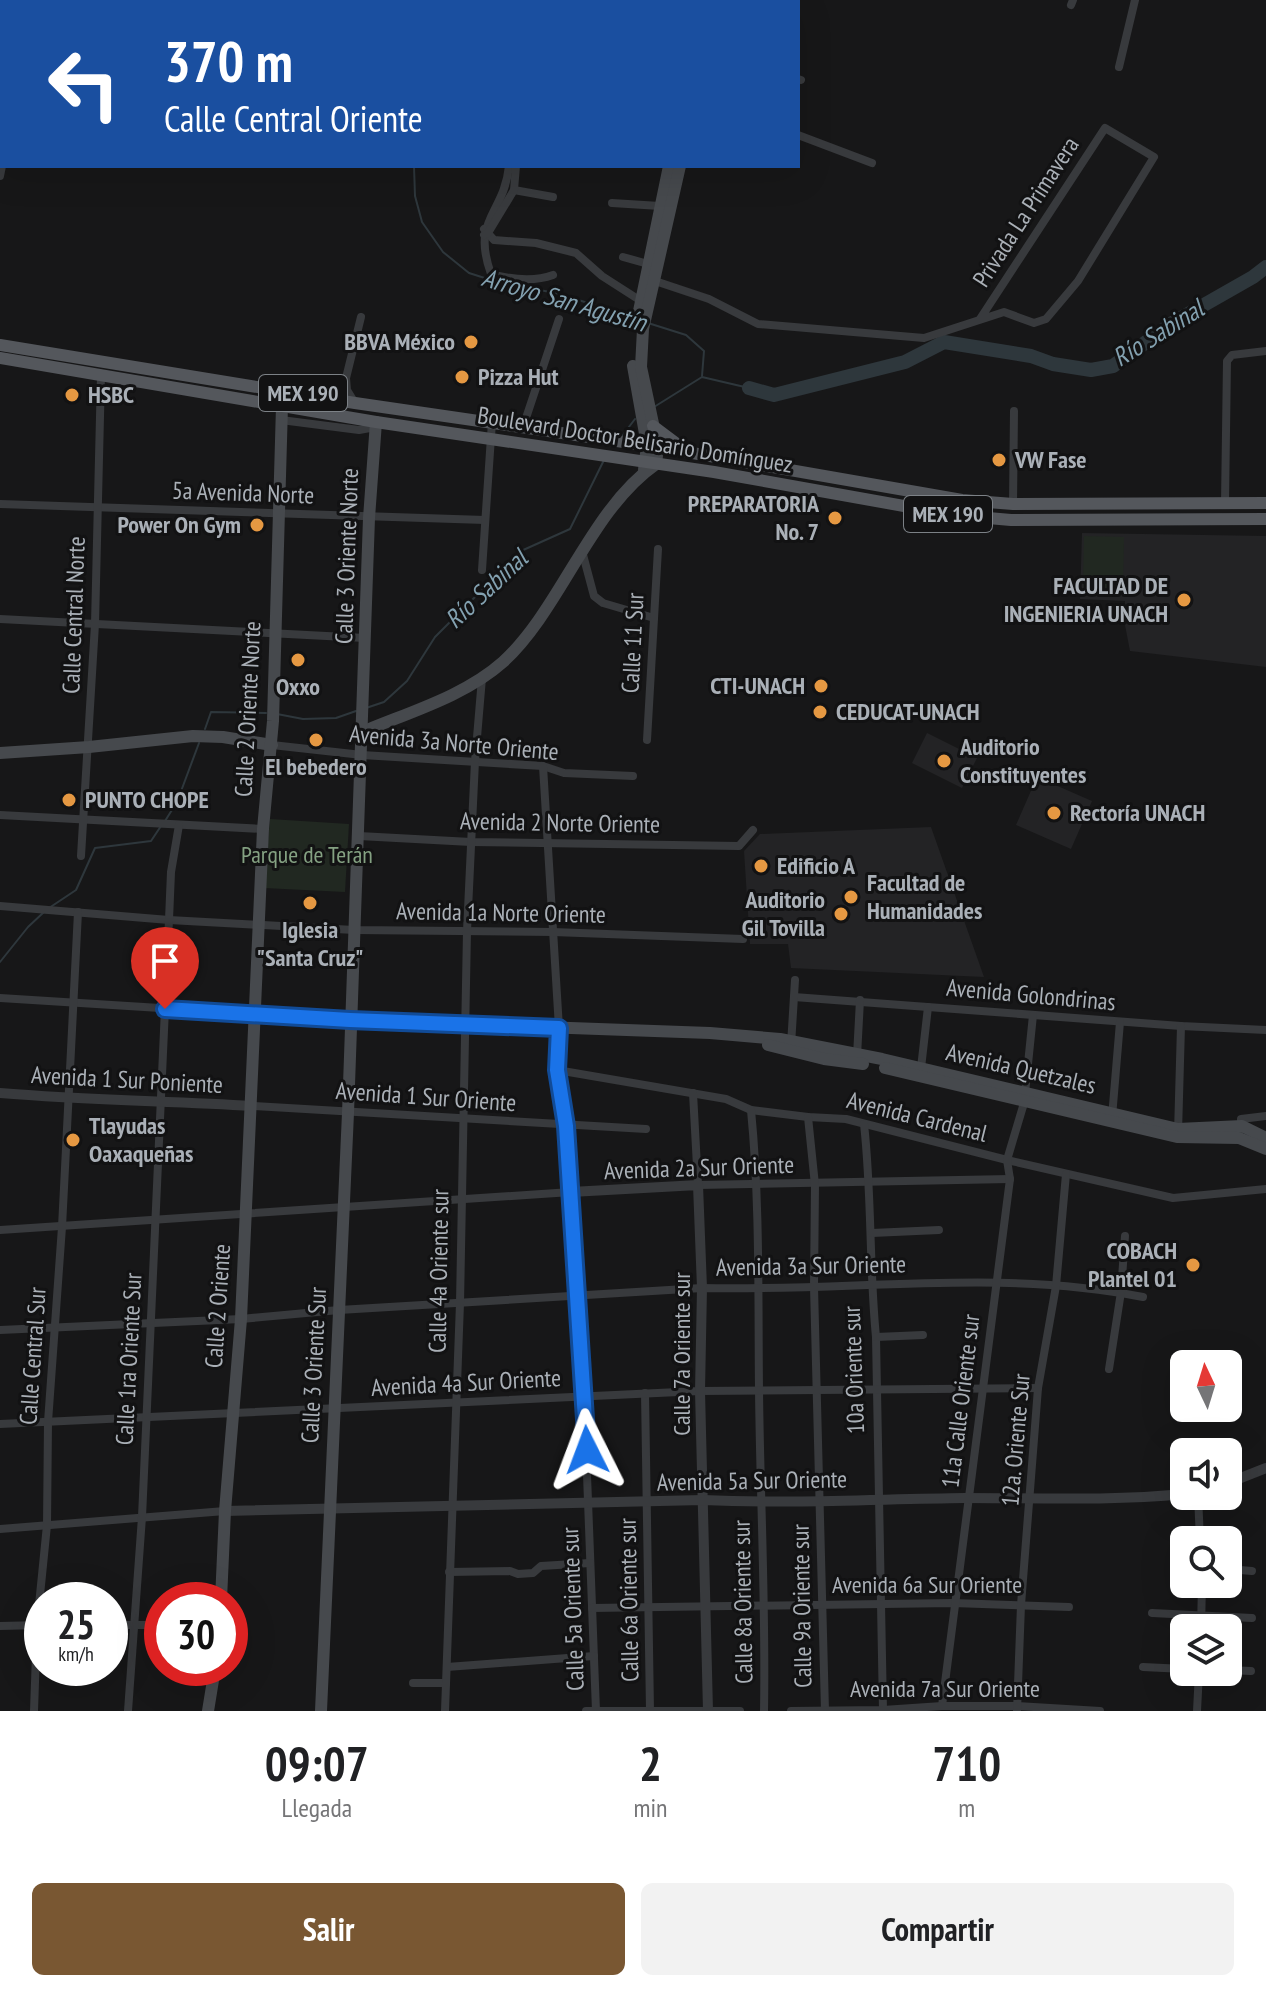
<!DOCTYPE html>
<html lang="es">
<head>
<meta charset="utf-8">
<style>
	:root { --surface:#fff; --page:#f2f2f2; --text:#202124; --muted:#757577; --accent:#795732 }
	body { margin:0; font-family:"PT Sans Narrow",sans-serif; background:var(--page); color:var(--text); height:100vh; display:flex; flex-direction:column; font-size:30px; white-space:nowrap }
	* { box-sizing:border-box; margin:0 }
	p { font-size:26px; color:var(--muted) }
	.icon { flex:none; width:44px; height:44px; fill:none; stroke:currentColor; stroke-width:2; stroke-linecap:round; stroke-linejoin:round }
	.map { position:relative; height:1711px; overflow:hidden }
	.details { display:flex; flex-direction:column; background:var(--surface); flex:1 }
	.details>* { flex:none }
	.banner { position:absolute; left:0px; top:0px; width:800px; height:168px; box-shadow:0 8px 32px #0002; background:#1a4fa0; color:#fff; overflow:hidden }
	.needle { width:52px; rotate:356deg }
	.controls { position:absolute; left:1170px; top:1350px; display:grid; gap:16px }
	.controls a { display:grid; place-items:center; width:72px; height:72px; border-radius:12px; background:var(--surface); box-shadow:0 8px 32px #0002; font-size:40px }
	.speed { position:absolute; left:24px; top:1582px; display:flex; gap:16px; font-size:40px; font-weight:700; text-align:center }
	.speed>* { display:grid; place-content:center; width:104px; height:104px; border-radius:50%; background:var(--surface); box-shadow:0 8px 32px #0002; line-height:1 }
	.speed small { font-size:20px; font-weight:400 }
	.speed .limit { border:12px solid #d22; background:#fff; color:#111 }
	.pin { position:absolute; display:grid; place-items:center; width:68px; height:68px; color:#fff; margin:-82px -34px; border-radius:50% 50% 50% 0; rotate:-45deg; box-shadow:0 0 8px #0007 }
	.pin .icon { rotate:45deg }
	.me { position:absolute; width:88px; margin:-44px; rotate:357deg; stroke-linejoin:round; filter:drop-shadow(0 0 6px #0008) }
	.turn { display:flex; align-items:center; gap:28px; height:168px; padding:0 32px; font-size:36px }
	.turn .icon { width:104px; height:104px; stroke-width:2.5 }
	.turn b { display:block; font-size:56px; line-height:68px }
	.eta { display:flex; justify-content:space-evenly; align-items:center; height:136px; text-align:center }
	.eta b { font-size:48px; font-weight:700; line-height:56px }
	.button { display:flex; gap:16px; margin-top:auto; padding:16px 32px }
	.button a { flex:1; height:92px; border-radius:12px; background:var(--accent); color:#fff; font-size:32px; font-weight:700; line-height:92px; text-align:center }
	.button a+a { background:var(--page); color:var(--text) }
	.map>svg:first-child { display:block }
	.built { fill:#232325 }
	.green { fill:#212821 }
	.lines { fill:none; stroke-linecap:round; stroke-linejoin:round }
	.stream { stroke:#2e373c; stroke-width:2 }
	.river { stroke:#2e373c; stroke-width:14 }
	.minor { stroke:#383a3d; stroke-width:8 }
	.tertiary { stroke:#383a3d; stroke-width:10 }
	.secondary { stroke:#46494d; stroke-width:12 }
	.primary { stroke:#54575c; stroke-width:12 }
	.route-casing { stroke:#114b97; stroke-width:20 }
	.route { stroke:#1a73e8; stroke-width:14 }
	.poi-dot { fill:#e59842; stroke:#121213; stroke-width:3 }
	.labels { text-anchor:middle; stroke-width:6; stroke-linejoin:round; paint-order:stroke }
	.shield { fill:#121213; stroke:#7c8186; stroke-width:2 }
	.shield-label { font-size:22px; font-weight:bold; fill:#aab0b7 }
	.street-label { font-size:24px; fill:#aab0b7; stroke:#121213 }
	.poi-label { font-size:24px; font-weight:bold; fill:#aab0b7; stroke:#121213; text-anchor:start }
	.park-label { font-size:24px; fill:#84a182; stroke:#121213 }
	.water-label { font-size:26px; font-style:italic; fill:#83a1b0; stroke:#121213 }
</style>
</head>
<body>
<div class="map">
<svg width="1266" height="1711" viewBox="0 0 1266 1711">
	<rect width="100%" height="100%" fill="#171718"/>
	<g class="built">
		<polygon points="1082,533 1266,536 1266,667 1130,651 1125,625 1125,601 1080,599"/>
		<polygon points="927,733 977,758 962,788 912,763"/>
		<polygon points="1037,777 1092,801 1071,849 1016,825"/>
		<polygon points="931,827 984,977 791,968 788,944 750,944 744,851 760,834"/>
	</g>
	<g class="green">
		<polygon points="1084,536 1124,537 1123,588 1083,587"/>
		<polygon points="270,819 349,824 345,892 264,888"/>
	</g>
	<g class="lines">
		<g class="stream">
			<polyline points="192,0 193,2"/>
			<polyline points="0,51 2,51"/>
			<polyline points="414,166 415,196 422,222 443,252 469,273 494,281 560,294 634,318"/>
			<polyline points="648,323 686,335 704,351 702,376"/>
			<polyline points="654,407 702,377 749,388"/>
			<polyline points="622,436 635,419"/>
			<polyline points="366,708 384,702 407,681 435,637 521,551 570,529 604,460"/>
			<polyline points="277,714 303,719 336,718 356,711"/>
			<polyline points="205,729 211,712 266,713"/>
			<polyline points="165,821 177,802 199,743"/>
			<polyline points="49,908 76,890 95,848 151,841 161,826"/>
			<polyline points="0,962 28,927 44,912"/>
		</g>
		<polyline class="river" points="749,388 774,395 905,362 944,342 1031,356 1053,364 1091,370 1113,366 1174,322 1253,277 1266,267"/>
		<g class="minor">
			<polyline points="377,0 377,2"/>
			<polyline points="278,2 278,0"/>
			<polyline points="446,2 446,0"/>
			<polyline points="1071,5 1073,0"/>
			<polyline points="1119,67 1135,0"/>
			<polyline points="798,79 801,80"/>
			<polyline points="0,87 2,86"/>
			<polyline points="798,135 872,163"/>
			<path d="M509,166C504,215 471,218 491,274C510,279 534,282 553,275"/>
			<polyline points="0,176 2,166"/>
			<polyline points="514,190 553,197"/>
			<polyline points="612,203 660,206"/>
			<polyline points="484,229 494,240 536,243 576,253 602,276 641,301"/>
			<polyline points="484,235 488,233 514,190 516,166"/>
			<polyline points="623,257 648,264"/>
			<polyline points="655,281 709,299 758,324 924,338 1004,312 1034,323 1046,319 1078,281 1154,157 1105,128 980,319"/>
			<polyline points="355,403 347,390 346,378 361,317"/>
			<polyline points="281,420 359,430 370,428 376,423"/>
			<polyline points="523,427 559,319"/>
			<polyline points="1225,503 1227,361 1232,355 1266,351"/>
			<polyline points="0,504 485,520"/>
			<polyline points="1013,504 1014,411"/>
			<polyline points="582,551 594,596 603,603 654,618"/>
			<polyline points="482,570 492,422"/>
			<polyline points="0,619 365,638"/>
			<polyline points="647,740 658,549"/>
			<polyline points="272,745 362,755 543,766 564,773 633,776"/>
			<polyline points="543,766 559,1028"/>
			<polyline points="0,815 263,829"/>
			<polyline points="359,836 471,842 739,846 753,830"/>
			<polyline points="81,856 95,624 101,375"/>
			<polyline points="0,906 169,920 354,930 553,932 743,939"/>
			<polyline points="794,997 1181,1026 1266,1030"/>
			<polyline points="0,998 256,1014"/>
			<polyline points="791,1045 795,980"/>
			<polyline points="857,1056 860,1000"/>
			<polyline points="921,1068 928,1007"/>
			<polyline points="557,1070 726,1099 751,1110 808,1117 846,1119 1007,1160 1173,1198 1266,1189"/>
			<polyline points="693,1093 698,1185 1010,1179"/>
			<polyline points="252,1106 646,1129"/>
			<path d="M751,1110C760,1203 758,1295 759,1389C760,1496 766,1603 764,1711"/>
			<polyline points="808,1117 815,1185 814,1287 825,1711"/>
			<polyline points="1112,1117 1120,1022"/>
			<path d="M864,1124C872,1195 869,1266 876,1337L883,1710"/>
			<polyline points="1241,1129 1241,1119 1266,1116"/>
			<polyline points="1178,1133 1181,1026"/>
			<polyline points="0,1230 571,1192 584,1396 596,1711"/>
			<polyline points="872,1233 939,1230"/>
			<path d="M0,1330L241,1319L339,1310L702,1288C849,1292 998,1268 1143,1297"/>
			<polyline points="876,1337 923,1335"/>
			<polyline points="1109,1369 1121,1292 1125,1236"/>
			<polyline points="645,1393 650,1711"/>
			<polyline points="0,1424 700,1391 1038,1388"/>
			<polyline points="1198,1496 1200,1540"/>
			<polyline points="0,1529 225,1511"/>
			<polyline points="1228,1569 1252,1571"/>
			<polyline points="449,1572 510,1571 518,1574 533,1573 541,1566 590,1563"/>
			<polyline points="592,1608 953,1603 1069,1607"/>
			<polyline points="1152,1613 1252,1618"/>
			<polyline points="110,1625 162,1625"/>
			<polyline points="0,1626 41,1625"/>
			<polyline points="1201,1628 1202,1584"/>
			<polyline points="447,1667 594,1656"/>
			<polyline points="1143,1667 1184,1669"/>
			<polyline points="1228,1670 1251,1671"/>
			<polyline points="413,1683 446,1683"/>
			<polyline points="942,1706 1010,1179 1007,1160 1024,1103 1033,1015"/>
			<polyline points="34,1711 37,1625 47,1525 48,1422 62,1227 78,912"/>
			<polyline points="128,1711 142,1517 169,920 171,872 179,825"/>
			<polyline points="445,1711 460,1303 467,931 475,761 482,678"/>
			<polyline points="586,1711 740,1711"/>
			<polyline points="791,1711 883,1710 942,1706 1017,1706 1100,1711"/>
			<polyline points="1017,1711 1021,1605 1038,1388 1056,1286 1066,1174"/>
			<polyline points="1197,1711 1199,1672"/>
		</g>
		<g class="tertiary">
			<polyline points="478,0 515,2"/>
			<polyline points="559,2 559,0"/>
			<path d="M559,1028C557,1083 567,1137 571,1192L698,1185L702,1288L700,1391L708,1711"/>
			<path d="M0,1093C84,1100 168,1101 252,1106"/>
			<polyline points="1228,1483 1266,1468"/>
			<path d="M225,1511L703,1500C791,1504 878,1499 965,1498C1038,1498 1111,1501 1184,1494"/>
		</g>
		<g class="secondary">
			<polyline points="708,2 709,0"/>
			<polyline points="718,2 719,0"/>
			<polyline points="638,316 669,166"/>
			<polyline points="633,366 647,445 644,470"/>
			<path d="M367,730C413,711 466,695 503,662C561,609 590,510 656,464L658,447L641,367L643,329L680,166"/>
			<polyline points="0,753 89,747 193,736 223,737 272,745"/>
			<polyline points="256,1014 350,1020 710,1033 780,1039 882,1059 1178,1129 1242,1126 1266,1138"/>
			<polyline points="768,1045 824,1059 863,1064"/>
			<polyline points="885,1068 1177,1137 1239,1138 1266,1149"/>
			<polyline points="221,1600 225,1511 241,1319 263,829 273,721 282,406"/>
			<polyline points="208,1711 215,1668"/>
			<polyline points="321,1711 348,1113 369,518 376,422"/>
		</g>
		<g class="primary">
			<polyline points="0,345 355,403 658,447 962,500 1013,504 1266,503"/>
			<polyline points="0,358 376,422 714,472 954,515 1011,520 1266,519"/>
			<polyline points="653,426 685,450"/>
		</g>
	</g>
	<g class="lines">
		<defs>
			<polyline id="route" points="165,1009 350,1020 559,1028 557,1070 566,1126 587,1450"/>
		</defs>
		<use href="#route" class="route-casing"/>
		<use href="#route" class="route"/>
	</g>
	<g class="poi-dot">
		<circle cx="471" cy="342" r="8"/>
		<circle cx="462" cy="377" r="8"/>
		<circle cx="72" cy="395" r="8"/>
		<circle cx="999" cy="460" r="8"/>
		<circle cx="835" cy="518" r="8"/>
		<circle cx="257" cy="525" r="8"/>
		<circle cx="1184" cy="600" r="8"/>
		<circle cx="298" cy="660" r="8"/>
		<circle cx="821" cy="686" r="8"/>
		<circle cx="820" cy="712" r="8"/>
		<circle cx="316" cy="740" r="8"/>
		<circle cx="944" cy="761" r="8"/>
		<circle cx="69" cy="800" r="8"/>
		<circle cx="1054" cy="813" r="8"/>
		<circle cx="761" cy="866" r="8"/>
		<circle cx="851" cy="897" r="8"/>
		<circle cx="310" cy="903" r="8"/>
		<circle cx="841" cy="914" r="8"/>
		<circle cx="73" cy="1140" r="8"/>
		<circle cx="1193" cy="1265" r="8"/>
	</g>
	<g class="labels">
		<g class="shield">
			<rect x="259" y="375" width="88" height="36" rx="6"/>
			<rect x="904" y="496" width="88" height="36" rx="6"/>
		</g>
		<g class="shield-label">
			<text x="303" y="401">MEX 190</text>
			<text x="948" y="522">MEX 190</text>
		</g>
		<g class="street-label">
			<text transform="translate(1026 212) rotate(-57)" y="8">Privada La Primavera</text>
			<text transform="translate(635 440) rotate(9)" y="8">Boulevard Doctor Belisario Domínguez</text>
			<text transform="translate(243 493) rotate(2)" y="8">5a Avenida Norte</text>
			<text transform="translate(347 556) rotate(-88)" y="8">Calle 3 Oriente Norte</text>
			<text transform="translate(74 615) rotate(-88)" y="8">Calle Central Norte</text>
			<text transform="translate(633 643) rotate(-87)" y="8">Calle 11 Sur</text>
			<text transform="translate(248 709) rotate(-87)" y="8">Calle 2 Oriente Norte</text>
			<text transform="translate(454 743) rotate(5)" y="8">Avenida 3a Norte Oriente</text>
			<text transform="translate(560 823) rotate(1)" y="8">Avenida 2 Norte Oriente</text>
			<text transform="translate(501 913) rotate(1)" y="8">Avenida 1a Norte Oriente</text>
			<text transform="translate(1031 995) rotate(5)" y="8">Avenida Golondrinas</text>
			<text transform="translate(1021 1069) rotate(13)" y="8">Avenida Quetzales</text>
			<text transform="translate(127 1080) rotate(3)" y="8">Avenida 1 Sur Poniente</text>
			<text transform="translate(426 1097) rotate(4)" y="8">Avenida 1 Sur Oriente</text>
			<text transform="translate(917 1117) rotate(14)" y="8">Avenida Cardenal</text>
			<text transform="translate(699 1168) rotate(-2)" y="8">Avenida 2a Sur Oriente</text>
			<text transform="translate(811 1266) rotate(-1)" y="8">Avenida 3a Sur Oriente</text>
			<text transform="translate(439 1271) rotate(-89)" y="8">Calle 4a Oriente sur</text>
			<text transform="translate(218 1306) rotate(-86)" y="8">Calle 2 Oriente</text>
			<text transform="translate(682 1354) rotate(-90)" y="8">Calle 7a Oriente sur</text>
			<text transform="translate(33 1356) rotate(-86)" y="8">Calle Central Sur</text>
			<text transform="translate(129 1359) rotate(-87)" y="8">Calle 1ra Oriente Sur</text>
			<text transform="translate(314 1365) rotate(-87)" y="8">Calle 3 Oriente Sur</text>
			<text transform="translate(854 1370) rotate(-92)" y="8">10a Oriente sur</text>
			<text transform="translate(466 1383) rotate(-3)" y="8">Avenida 4a Sur Oriente</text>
			<text transform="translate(961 1401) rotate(-83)" y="8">11a Calle Oriente sur</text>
			<text transform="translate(1016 1440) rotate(-85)" y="8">12a. Oriente Sur</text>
			<text transform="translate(752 1481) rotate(-1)" y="8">Avenida 5a Sur Oriente</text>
			<text x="927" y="1593">Avenida 6a Sur Oriente</text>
			<text transform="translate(629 1600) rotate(-91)" y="8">Calle 6a Oriente sur</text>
			<text transform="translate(743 1602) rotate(-91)" y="8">Calle 8a Oriente sur</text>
			<text transform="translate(802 1606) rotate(-91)" y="8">Calle 9a Oriente sur</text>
			<text transform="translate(573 1609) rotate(-92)" y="8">Calle 5a Oriente sur</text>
			<text x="945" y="1697">Avenida 7a Sur Oriente</text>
		</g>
		<g class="poi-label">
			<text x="455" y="350" text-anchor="end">BBVA México</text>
			<text x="478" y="385">Pizza Hut</text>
			<text x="88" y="403">HSBC</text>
			<text x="1015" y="468">VW Fase</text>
			<text x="819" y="512" text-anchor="end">PREPARATORIA<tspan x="819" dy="28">No. 7</tspan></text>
			<text x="241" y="533" text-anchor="end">Power On Gym</text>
			<text x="1168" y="594" text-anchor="end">FACULTAD DE<tspan x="1168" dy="28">INGENIERIA UNACH</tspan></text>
			<text x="805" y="694" text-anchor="end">CTI-UNACH</text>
			<text x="298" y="695" text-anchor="middle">Oxxo</text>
			<text x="836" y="720">CEDUCAT-UNACH</text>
			<text x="960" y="755">Auditorio<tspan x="960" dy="28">Constituyentes</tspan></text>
			<text x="316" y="775" text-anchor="middle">El bebedero</text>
			<text x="85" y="808">PUNTO CHOPE</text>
			<text x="1070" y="821">Rectoría UNACH</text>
			<text x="777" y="874">Edificio A</text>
			<text x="867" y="891">Facultad de<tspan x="867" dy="28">Humanidades</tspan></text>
			<text x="825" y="908" text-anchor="end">Auditorio<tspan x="825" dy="28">Gil Tovilla</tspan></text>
			<text x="310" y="938" text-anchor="middle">Iglesia<tspan x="310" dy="28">"Santa Cruz"</tspan></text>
			<text x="89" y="1134">Tlayudas<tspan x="89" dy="28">Oaxaqueñas</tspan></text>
			<text x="1177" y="1259" text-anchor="end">COBACH<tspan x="1177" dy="28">Plantel 01</tspan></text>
		</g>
		<g class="park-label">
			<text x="307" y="863">Parque de Terán</text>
		</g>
		<g class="water-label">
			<text transform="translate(564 300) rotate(16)" y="9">Arroyo San Agustín</text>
			<text transform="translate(1158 333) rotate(-32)" y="9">Río Sabinal</text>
			<text transform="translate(486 589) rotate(-43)" y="9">Río Sabinal</text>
		</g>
	</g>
</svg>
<div class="controls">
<a><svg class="needle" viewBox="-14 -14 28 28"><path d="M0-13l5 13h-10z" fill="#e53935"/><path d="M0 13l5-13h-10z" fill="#757577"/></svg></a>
<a><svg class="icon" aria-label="sound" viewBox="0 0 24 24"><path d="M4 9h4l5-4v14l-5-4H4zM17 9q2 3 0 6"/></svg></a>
<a><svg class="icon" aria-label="search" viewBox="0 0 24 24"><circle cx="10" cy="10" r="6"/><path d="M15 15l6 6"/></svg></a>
<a><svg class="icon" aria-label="layers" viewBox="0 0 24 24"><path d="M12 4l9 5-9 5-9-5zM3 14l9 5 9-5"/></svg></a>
</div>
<div class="speed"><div>25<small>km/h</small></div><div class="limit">30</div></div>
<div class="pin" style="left:165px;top:1009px;background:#d93025"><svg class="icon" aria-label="arrive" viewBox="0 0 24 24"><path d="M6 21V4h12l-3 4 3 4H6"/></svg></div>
<svg class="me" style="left:587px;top:1450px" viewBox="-20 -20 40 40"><path d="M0-17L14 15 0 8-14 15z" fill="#1a73e8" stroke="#fff" stroke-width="4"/></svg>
<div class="banner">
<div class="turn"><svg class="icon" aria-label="left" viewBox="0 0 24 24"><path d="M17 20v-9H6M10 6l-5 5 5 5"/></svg><div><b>370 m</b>Calle Central Oriente</div></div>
</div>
</div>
<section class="details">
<div class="eta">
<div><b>09:07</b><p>Llegada</p></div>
<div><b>2</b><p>min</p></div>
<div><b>710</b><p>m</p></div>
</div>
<div class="button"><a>Salir</a><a>Compartir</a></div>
</section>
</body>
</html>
